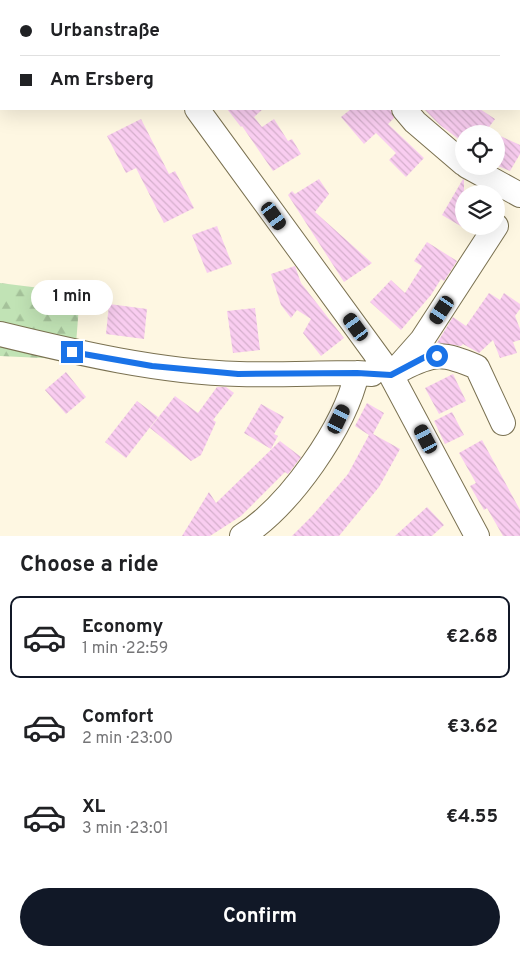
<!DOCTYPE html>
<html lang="en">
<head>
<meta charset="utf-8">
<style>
	body { margin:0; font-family:Overpass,sans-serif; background:#f2f2f2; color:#202124; height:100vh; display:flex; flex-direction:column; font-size:19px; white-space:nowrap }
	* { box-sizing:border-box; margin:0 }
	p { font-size:16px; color:#757577 }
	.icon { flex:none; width:28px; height:28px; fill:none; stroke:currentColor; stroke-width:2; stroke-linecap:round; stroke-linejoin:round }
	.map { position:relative; height:536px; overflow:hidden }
	.sheet { display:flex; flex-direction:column; background:#fff; flex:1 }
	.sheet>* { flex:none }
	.banner { position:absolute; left:0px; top:0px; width:520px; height:110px; box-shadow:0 5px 20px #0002; display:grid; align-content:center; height:110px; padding:0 20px; background:#fff }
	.buttons { position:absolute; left:455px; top:125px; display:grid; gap:10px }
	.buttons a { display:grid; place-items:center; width:50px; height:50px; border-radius:50%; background:#fff; box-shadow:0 5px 20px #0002; font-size:25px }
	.end { position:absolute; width:22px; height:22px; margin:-11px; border:6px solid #1a73e8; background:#fff; box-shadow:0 0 0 2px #fff }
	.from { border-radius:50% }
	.bubble { position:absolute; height:35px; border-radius:18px; background:#fff; box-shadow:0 5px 20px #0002; font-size:16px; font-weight:700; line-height:35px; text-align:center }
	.car { position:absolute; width:15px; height:30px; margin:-15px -8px; border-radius:6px; box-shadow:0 0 4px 1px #0007; background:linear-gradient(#222 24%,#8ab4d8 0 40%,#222 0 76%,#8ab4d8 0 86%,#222 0) }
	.banner b { display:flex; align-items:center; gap:18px; height:48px; font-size:19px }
	.banner b+b { border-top:1px solid #e0e0e0 }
	.banner i { width:12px; height:12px; background:#202124 }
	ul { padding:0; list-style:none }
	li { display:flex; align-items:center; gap:15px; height:82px; margin:0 10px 8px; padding:0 10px; border:2px solid transparent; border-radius:10px }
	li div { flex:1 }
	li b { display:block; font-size:19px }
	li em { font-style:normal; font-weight:700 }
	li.selected { border-color:#111827 }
	li>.icon { width:45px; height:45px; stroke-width:1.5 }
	h2 { padding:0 20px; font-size:22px; line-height:60px }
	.primary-button { display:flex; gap:10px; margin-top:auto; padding:10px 20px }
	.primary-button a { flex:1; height:58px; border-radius:30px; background:#111827; color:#fff; font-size:20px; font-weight:700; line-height:58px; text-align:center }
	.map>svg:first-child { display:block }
	.forest { fill:url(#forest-firs) }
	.building { fill:url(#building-back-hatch) }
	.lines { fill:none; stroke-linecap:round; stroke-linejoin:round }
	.minor-casing { stroke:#7a7151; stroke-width:26 }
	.minor { stroke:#fff; stroke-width:24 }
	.route { stroke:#1a73e8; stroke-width:6 }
</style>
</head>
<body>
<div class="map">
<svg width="520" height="536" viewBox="0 0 520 536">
	<defs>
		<pattern id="forest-firs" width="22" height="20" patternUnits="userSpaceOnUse" patternTransform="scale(1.25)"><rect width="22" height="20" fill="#c1e3b5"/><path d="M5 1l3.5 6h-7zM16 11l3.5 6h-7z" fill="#a5c29a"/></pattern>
		<pattern id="building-back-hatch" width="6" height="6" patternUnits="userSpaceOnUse" patternTransform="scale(1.25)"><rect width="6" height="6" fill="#f9cdf0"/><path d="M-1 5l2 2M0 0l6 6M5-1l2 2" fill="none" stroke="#d5afcc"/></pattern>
	</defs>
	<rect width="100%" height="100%" fill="#fef7e2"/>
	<!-- forest -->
	<path class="forest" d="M0,283L80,293L76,344L63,359L0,356Z"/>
	<!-- building -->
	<path class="building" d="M227,109H263L254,117L262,127L274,119L288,141L292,139L301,154L273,171L242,126L241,127Z
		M351,109H391L394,118L388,124L424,158L406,177L389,160L396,153L376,133L364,144L341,117Z
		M424,109H480L495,119L484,134H464V143L440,125Z
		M141,119L169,174L175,171L194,208L164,223L136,168L126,173L107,136Z
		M496,134L520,145V154L510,171L496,165Z
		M319,179L329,194L315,212L372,263L344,282L288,195L292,191L295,194Z
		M463,179L464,180V228L442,215Z
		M217,226L232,264L207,273L192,235Z
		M427,242L457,261L444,281L441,279L431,295L401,330L370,302L391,280L405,293L422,266L414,261Z
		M295,266L301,283L344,338L321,356L303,333L311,319L297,310L291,318L281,305L271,274Z
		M489,293L500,300L504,293L520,304V309L515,316L520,329V340L513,342L517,353L500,358L493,340L479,353L463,344L461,346L437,343L453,317L466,326Z
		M109,304L147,309L144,339L106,334Z
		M255,308L260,350L233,353L227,311Z
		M66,372L86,397L66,414L45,390Z
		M453,374L466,401L439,414L425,388Z
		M217,387H226L234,393L213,420L216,422L201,455L191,461L150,428L175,396L198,413Z
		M137,401L158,417L126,458L105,442Z
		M367,403L384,413L373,434L400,449L379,487L339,536H292L313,515L348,474L369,435L355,426Z
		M261,404L284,417L274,434L278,436L271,449L244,433Z
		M452,412L464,435L445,444L434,421Z
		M482,440L520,510V536H503L487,508L484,510L470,486L476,483L459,453Z
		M280,441L301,457L288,474L285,472L241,516L210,536H182L209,492L216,503Z
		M427,507L444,525L432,536H395Z"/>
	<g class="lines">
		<defs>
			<path id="minor" d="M123,0L124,1
				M317,0L318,1
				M434,1L436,0
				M197,109L391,375L477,536
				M404,109L415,122L464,164
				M467,166L520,195
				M0,334C78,353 159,372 239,374C278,375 318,373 357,373
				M402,369C435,352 443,353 477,367L503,423
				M391,375L422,340L496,226
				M242,536C290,506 345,427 357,373L372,374"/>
		</defs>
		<!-- minor casing -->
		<use href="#minor" class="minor-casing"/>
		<!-- minor -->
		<use href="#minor" class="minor"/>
	</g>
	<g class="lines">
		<!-- route -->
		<path class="route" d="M72,352L152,366L238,374L357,373L391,375L425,357L437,356"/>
	</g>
</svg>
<div class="buttons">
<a><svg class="icon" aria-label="locate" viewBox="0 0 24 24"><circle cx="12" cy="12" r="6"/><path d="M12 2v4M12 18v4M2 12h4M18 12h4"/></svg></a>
<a><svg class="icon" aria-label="layers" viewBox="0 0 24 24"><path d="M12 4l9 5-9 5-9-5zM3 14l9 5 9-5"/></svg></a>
</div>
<i class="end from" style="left:437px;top:356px"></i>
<i class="end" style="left:72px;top:352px"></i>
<div class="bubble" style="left:31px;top:280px;width:82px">1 min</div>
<i class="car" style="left:274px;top:216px;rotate:144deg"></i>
<i class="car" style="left:442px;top:310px;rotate:214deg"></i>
<i class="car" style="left:356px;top:327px;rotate:324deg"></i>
<i class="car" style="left:339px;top:419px;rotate:26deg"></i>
<i class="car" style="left:426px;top:439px;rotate:332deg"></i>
<div class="banner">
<b><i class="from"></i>Urbanstraße</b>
<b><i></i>Am Ersberg</b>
</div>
</div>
<section class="sheet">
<h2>Choose a ride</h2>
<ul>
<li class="selected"><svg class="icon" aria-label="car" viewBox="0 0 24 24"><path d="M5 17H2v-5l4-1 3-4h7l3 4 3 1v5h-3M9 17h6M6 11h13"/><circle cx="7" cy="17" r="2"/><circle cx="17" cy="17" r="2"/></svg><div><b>Economy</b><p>1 min · 22:59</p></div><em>€2.68</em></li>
<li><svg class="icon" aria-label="car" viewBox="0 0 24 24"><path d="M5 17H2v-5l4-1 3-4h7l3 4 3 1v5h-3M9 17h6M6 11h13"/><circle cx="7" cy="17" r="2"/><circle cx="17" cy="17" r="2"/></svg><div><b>Comfort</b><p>2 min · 23:00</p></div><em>€3.62</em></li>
<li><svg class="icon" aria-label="car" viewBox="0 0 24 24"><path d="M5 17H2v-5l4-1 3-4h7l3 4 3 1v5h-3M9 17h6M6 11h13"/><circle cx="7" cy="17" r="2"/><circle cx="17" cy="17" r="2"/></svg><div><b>XL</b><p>3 min · 23:01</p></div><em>€4.55</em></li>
</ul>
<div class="primary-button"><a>Confirm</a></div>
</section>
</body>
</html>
